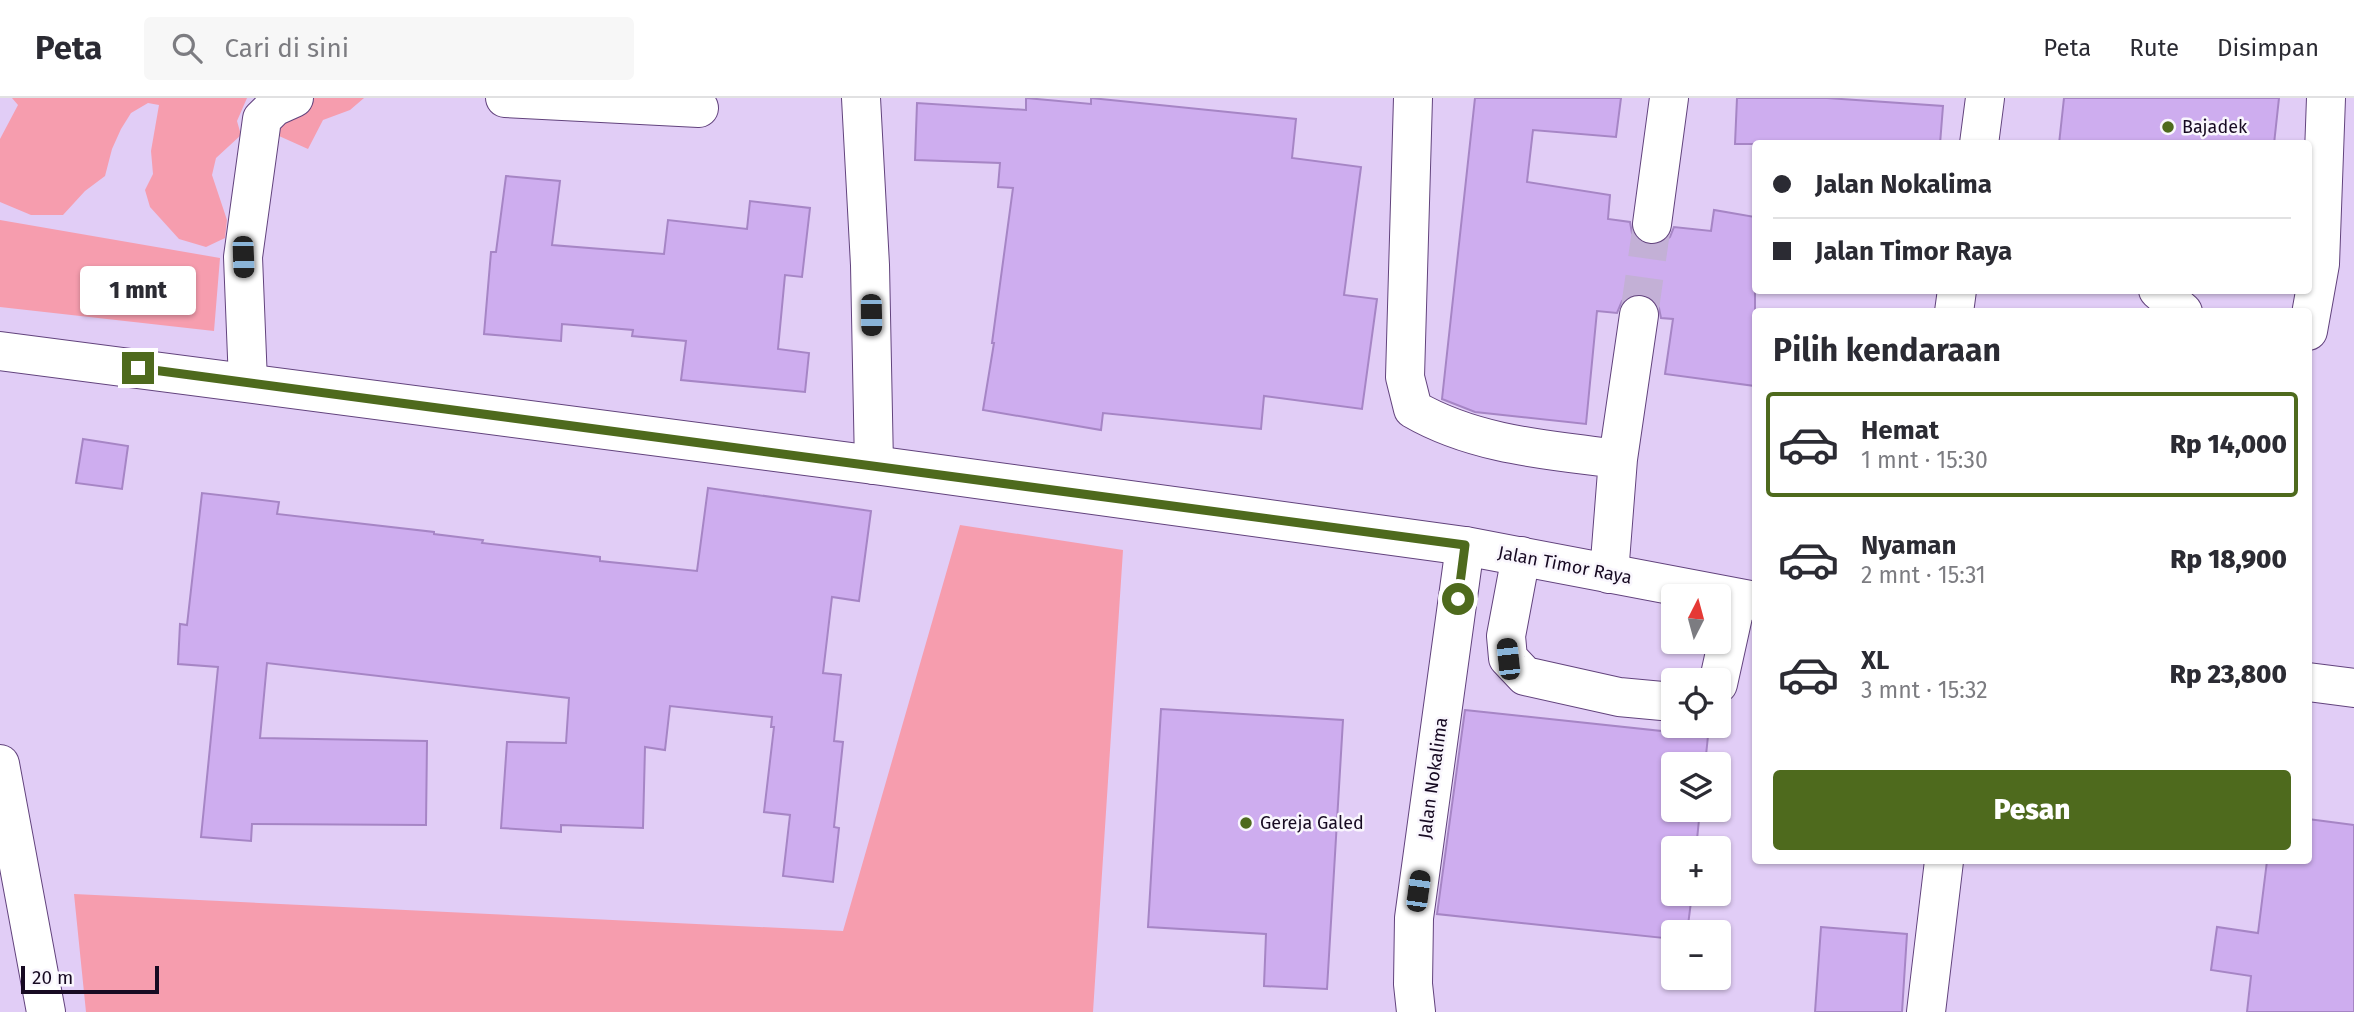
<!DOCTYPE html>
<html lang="id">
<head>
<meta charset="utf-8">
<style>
	body { margin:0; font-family:"Fira Sans",sans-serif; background:#f7f7f7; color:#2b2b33; height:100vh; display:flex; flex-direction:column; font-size:26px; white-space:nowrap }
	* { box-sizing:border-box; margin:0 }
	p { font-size:23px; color:#7c7c81 }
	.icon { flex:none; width:38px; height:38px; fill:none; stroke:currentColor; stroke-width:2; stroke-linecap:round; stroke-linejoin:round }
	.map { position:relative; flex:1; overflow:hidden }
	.panel { position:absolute; left:1752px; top:210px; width:560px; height:556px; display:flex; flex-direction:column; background:#fff; border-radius:7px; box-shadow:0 2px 5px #0004 }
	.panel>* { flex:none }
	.top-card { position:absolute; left:1752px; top:42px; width:560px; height:154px; border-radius:7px; box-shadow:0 2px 5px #0004; display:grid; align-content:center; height:154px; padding:0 21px; background:#fff }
	.needle { width:46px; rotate:6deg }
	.buttons { position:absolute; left:1661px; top:486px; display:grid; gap:14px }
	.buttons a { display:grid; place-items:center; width:70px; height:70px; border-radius:7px; background:#fff; box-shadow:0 2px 5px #0004; font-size:35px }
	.scale { position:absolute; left:21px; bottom:18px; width:138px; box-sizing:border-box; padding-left:7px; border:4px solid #170a22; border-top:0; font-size:19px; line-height:24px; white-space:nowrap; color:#170a22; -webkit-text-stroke:5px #f9f6fd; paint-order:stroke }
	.end { position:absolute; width:32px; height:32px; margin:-16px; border:9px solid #4e6a1d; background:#fff; box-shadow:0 0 0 4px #fff }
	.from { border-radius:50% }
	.bubble { position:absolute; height:49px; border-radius:7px; background:#fff; box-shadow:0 2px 5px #0004; font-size:23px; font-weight:800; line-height:49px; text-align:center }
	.car { position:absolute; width:21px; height:42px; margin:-21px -10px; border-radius:9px; box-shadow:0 0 5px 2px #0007; background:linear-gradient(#222 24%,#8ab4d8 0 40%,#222 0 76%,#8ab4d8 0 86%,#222 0) }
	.top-card b { display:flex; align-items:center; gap:24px; height:66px; font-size:26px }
	.top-card b+b { border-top:2px solid #e1e1e2 }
	.top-card i { width:18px; height:18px; background:#2b2b33 }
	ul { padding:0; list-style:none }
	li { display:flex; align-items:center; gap:21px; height:105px; margin:0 14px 10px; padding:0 7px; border:4px solid transparent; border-radius:7px }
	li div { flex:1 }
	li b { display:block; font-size:26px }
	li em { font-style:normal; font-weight:800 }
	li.on { border-color:#4e6a1d }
	li>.icon { width:63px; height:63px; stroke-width:1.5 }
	h2 { padding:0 21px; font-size:32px; line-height:84px }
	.cta { display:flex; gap:14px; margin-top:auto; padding:14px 21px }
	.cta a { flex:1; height:80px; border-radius:7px; background:#4e6a1d; color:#fff; font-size:28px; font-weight:800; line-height:80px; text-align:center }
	header { display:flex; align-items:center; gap:42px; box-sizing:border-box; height:98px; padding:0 35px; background:#fff; border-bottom:2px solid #e1e1e2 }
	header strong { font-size:33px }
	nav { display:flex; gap:38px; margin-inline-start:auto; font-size:24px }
	.search { width:490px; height:63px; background:#f7f7f7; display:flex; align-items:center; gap:18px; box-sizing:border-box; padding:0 24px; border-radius:7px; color:#7c7c81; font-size:26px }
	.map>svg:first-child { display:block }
	.green { fill:#f69dae }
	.building { fill:#ceadef; stroke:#a685c5; stroke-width:2 }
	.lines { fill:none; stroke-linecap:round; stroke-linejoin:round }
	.minor-tunnel { stroke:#c3b0d6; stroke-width:38; stroke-dasharray:38 19; stroke-linecap:butt }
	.minor-casing { stroke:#62437d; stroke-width:40 }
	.major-casing { stroke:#62437d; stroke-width:40 }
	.highway-casing { stroke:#62437d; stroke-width:40 }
	.minor { stroke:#fff; stroke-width:38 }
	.major { stroke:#fff; stroke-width:38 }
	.highway { stroke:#fff; stroke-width:38 }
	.route { stroke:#4e6a1d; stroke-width:9 }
	.poi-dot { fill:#4e6a1d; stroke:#f9f6fd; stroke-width:2.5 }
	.labels { text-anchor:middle; stroke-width:5; stroke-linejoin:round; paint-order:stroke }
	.poi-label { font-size:18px; fill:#170a22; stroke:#f9f6fd; text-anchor:start }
	.street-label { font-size:18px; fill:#170a22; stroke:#f9f6fd }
</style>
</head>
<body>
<header>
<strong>Peta</strong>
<div class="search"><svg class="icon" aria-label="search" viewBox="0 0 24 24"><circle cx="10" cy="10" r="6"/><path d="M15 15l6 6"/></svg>Cari di sini</div>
<nav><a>Peta</a><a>Rute</a><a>Disimpan</a></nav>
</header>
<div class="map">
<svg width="2354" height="914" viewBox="0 0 2354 914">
	<rect width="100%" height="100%" fill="#e1cdf6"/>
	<!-- green -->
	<path class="green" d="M12,0H247L237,23L241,37L216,60L212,77L227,122L225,140L206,149L179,141L150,109L145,92L153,76L151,53L159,7L148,5L131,15L121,31L112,51L105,78L85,93L63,117H31L0,104V41L18,7Z
		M287,0H364L350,12L323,22L308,51L279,38L284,3Z
		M0,122L220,160L214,233L0,209Z
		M960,427L1123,452L1093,914H86L74,796L843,833Z"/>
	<!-- building -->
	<path class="building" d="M1026,0L1091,6V0L1296,21L1292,60L1361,69L1344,197L1377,201L1362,311L1264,298L1261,331L1103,315L1101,332L983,312L994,245H992L1013,90L998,89L1000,65L915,62L917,5L1026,12Z
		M1475,0H1621L1616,39L1533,32L1527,84L1610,97L1608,121L1630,124L1632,135L1639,144L1650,148L1661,146L1670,139L1674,129L1711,133L1714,112L1755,119V288L1665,276L1673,221L1661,220L1659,210L1653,200L1641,195L1632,197L1622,203L1617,215L1597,213L1586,326L1475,314L1442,301Z
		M1737,0H1827L1943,8L1940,46H1735Z
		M2064,0H2279L2274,46H2059Z
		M506,78L560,83L552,147L664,156L668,122L747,131L750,103L810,110L802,179L785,177L778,251L809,255L805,294L681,282L686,243L632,238L633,232L562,226L561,243L484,236L491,154H496Z
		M83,341L128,348L122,391L76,385Z
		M708,390L871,413L859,503L832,499L823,575L841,577L834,643L843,644L834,729L839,730L833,784L783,778L790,717L764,714L774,629H771L772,619L670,608L665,652L645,649L643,730L561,727V734L501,730L507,644L566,645L569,600L267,565L260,640L427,643L426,727L252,726L251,743L201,739L218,569L178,566L180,526L187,527L202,395L279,404L277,416L434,434V436L483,442L482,445L600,459V463L697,473Z
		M1161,611L1343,622L1327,891L1264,888L1266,836L1148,829Z
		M1465,612L1708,638L1705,667H1673V712H1700L1696,751H1673V796H1692L1687,835H1673V841L1437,816Z
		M2308,721L2354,727V914H2247L2251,878L2211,872L2217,829L2258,835L2267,763H2308Z
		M1821,829L1907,836L1902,914H1815Z"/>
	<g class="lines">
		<!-- minor-tunnel -->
		<path class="minor-tunnel" d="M1639,217L1652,126"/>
		<defs>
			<path id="minor" d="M505,0L699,10
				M861,0L870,167L874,367
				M1413,0L1405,279L1413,311C1475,347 1548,352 1618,361L1609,476
				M1979,46L1985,0
				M1652,126L1669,0
				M2158,192L2183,214
				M1954,214L1957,192
				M2308,233L2320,166L2326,0
				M248,284L243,159L262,21L274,9L294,0
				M1618,361L1639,217
				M1521,458L1506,538L1508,560L1525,578L1619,599L1673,604
				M1718,586L1737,500
				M1416,914L1413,886L1414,820L1465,448
				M1926,914L1944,763"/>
			<path id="major" d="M0,666L46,914"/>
			<path id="highway" d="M0,253L874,367L1465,448L1755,503
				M2308,584L2354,590"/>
		</defs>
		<!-- minor casing -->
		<use href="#minor" class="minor-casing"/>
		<!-- major casing -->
		<use href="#major" class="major-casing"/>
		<!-- highway casing -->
		<use href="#highway" class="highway-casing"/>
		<!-- minor -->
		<use href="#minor" class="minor"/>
		<!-- major -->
		<use href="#major" class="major"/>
		<!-- highway -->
		<use href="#highway" class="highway"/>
	</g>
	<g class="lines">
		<!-- route -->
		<path class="route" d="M138,270L1465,447L1458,501"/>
	</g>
	<!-- markers -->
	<g class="poi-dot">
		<circle cx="2168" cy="29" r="7"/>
		<circle cx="1246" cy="725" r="7"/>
	</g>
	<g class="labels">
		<!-- poi labels -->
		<g class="poi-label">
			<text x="2182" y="35">Bajadek</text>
			<text x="1260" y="731">Gereja Galed</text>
		</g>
		<!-- street labels -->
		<g class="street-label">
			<text transform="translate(1565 467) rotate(11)" y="6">Jalan Timor Raya</text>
			<text transform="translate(1433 680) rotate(-82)" y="6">Jalan Nokalima</text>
		</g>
	</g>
</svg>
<div class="buttons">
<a><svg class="needle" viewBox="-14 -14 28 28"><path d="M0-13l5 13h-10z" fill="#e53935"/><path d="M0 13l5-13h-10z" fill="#7c7c81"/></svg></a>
<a><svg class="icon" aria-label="locate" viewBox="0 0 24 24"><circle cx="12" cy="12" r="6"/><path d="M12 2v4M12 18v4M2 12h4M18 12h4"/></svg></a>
<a><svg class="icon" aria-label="layers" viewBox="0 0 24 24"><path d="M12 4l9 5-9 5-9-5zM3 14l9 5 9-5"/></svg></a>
<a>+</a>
<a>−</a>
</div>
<div class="scale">20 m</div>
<i class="end from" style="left:1458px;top:501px"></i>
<i class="end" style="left:138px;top:270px"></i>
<div class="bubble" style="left:80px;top:168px;width:116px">1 mnt</div>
<i class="car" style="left:243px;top:159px;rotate:178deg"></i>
<i class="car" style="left:871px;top:217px;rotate:179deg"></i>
<i class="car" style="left:1508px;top:561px;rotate:354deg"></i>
<i class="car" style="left:1418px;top:793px;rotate:8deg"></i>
<div class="top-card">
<b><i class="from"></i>Jalan Nokalima</b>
<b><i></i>Jalan Timor Raya</b>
</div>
<section class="panel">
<h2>Pilih kendaraan</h2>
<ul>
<li class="on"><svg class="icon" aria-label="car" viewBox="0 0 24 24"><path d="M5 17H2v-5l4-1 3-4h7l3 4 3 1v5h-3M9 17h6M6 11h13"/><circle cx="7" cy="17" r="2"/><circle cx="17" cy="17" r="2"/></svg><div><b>Hemat</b><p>1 mnt · 15:30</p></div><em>Rp 14,000</em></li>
<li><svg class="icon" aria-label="car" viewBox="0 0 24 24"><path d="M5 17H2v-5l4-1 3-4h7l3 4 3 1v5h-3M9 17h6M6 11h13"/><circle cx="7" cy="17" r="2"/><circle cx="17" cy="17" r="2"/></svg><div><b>Nyaman</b><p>2 mnt · 15:31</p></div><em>Rp 18,900</em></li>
<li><svg class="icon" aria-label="car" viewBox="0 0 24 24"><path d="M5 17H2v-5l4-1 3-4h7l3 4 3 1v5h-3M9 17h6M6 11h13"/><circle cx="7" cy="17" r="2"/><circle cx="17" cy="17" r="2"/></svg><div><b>XL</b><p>3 mnt · 15:32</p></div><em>Rp 23,800</em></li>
</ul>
<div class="cta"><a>Pesan</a></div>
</section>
</div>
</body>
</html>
